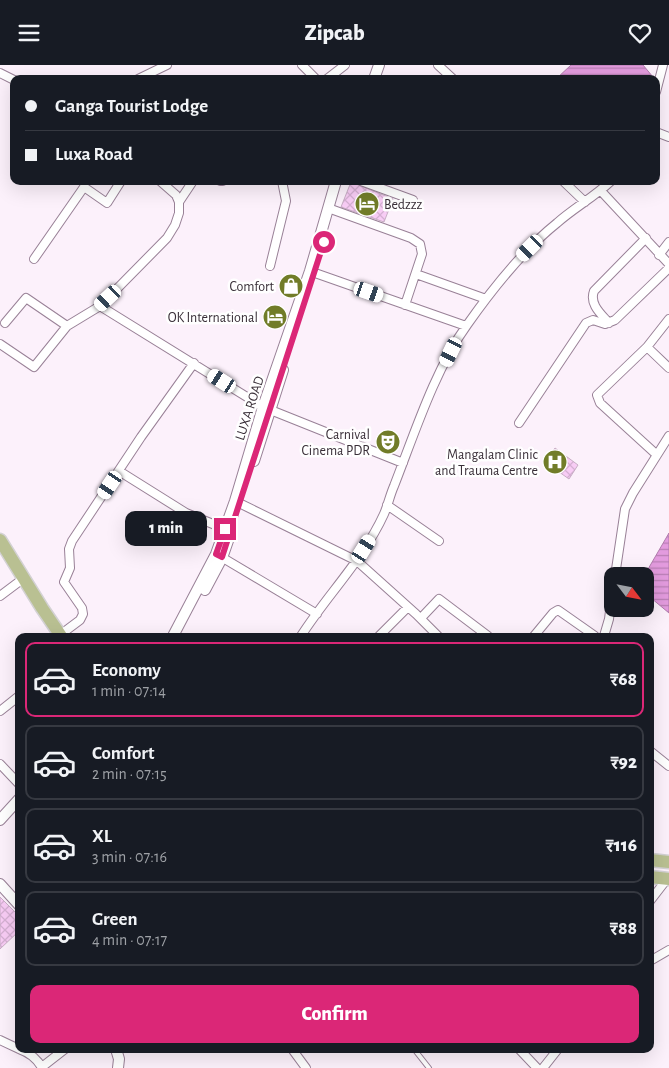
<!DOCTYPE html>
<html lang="en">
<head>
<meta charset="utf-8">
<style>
	body { margin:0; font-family:"Alegreya Sans",sans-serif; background:#20242c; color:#f1f3f6; height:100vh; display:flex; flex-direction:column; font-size:19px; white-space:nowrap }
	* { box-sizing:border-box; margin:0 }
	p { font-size:16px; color:#9ea1a6 }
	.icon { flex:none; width:28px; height:28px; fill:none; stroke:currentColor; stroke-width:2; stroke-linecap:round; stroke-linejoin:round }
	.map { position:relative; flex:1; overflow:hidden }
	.drawer { position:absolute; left:15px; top:568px; width:639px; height:420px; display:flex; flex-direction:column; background:#171b24; border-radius:10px; box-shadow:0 5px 20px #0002 }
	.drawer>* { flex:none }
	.hud { position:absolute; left:10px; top:10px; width:650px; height:110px; border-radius:10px; box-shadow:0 5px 20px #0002; display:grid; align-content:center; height:110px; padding:0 15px; background:#171b24 }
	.needle { width:32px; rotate:122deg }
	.controls { position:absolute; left:604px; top:502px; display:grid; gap:10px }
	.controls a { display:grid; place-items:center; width:50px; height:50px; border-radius:10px; background:#171b24; box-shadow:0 5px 20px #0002; font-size:25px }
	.end { position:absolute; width:22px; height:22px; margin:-11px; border:6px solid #db2777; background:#fff; box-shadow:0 0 0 2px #fff }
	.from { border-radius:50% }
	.bubble { position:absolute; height:35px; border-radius:10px; background:#171b24; box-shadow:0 5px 20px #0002; font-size:16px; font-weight:800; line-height:35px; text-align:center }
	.car { position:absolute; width:15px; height:30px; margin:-15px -8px; border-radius:6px; box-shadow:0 0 4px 1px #0007; background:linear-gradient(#fff 24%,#345 0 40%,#fff 0 76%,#345 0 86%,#fff 0) }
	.hud b { display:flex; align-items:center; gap:18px; height:48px; font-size:19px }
	.hud b+b { border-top:1px solid #363941 }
	.hud i { width:12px; height:12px; background:#f1f3f6 }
	ul { padding:9px 0 0; list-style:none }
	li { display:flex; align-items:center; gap:15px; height:75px; margin:0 10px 8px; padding:0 5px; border:2px solid #363941; border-radius:10px }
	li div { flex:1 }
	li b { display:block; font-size:19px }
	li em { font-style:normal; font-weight:800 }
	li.on { border-color:#db2777 }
	li>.icon { width:45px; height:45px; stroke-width:1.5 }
	.cta { display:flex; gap:10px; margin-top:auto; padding:10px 15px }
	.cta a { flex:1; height:58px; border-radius:10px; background:#db2777; color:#fff; font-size:20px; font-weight:800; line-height:58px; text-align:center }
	header { display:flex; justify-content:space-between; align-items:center; height:65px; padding:0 15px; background:#171b24; font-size:22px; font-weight:800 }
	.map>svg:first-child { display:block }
	.water { fill:url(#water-rules); stroke:#b07bac }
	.building { fill:url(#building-cross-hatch); stroke:#c8aec5 }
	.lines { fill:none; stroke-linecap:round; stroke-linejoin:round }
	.service-casing { stroke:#998197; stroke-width:6 }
	.minor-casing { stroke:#998197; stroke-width:10 }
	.tertiary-casing { stroke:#998197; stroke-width:12 }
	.primary-casing { stroke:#d3d1d3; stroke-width:15 }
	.service { stroke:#fff; stroke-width:4 }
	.minor { stroke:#fff; stroke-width:8 }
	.tertiary { stroke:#fff; stroke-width:10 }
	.primary { stroke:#b9c092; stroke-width:12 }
	.route { stroke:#db2777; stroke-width:6 }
	.labels { text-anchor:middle; stroke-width:5; stroke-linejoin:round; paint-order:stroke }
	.poi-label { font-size:14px; fill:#392f38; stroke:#fff; text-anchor:end }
	.street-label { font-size:14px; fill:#392f38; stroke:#fff }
</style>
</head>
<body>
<header><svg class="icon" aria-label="menu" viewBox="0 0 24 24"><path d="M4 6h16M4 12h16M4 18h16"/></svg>Zipcab<svg class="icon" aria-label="heart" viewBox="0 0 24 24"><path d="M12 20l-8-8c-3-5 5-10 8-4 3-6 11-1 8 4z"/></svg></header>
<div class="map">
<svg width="669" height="1003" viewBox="0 0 669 1003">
	<defs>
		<pattern id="water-rules" width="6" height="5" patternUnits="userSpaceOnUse" patternTransform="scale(1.25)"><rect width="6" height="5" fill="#e39bde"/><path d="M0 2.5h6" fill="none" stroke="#b97fb5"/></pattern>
		<pattern id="building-cross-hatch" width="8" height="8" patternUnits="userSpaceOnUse" patternTransform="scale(1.25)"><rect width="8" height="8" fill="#f8ccf5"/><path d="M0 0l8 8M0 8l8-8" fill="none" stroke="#d5b0d3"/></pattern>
	</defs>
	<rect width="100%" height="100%" fill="#fcf1fb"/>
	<!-- water -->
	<path class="water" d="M571,0H643L653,12L651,14H556Z
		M669,468V548L645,528L644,511Z"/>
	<!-- building -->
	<path class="building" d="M351,117L393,134L384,157L341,142Z
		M555,383L578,400L569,414L545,397Z
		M0,832L19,851V866L0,884Z"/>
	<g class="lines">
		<defs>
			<path id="service" d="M414,984L429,1003"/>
			<path id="minor" d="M302,0L316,14
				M438,0L453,14
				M0,8L14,15
				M138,14L167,0
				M327,14L345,0
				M656,27L663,0
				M656,67L669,72
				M220,116H223
				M361,116L413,135
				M563,116L585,137
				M601,126L669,199
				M179,137L193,116
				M328,143L411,173L420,179L422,189L405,240
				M659,190L669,177
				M34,194L84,122L107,138L121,116
				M270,201L286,136L282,116
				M315,208L466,261
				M416,209L486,234
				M100,241L263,342L403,398
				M5,258L26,233L67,261
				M609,258C601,249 589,239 594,226L646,173
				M0,279L34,302L67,261L100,241L167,173L175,160L179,148V137L176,130L160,116
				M647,282L669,254
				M519,358L586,258L593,255L605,259L615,255L669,203
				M657,390L600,338L597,330L647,282L669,303
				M119,406L186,448L225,464
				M235,436L357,496L416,549L438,571
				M387,440L439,476
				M218,490L317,549
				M615,511L625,444L633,428L669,371
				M0,531L24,513
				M421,553L439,534L488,571
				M60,570L80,555L83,549L82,543L64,517L70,503L69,484L72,476L141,372L194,298
				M301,571C327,530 363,495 384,449C388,440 390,430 394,421C414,370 435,304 467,260C493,223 522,186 557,158C574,143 594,132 611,116
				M379,571L408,542
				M534,571L553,548L558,545L595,571
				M604,571L609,554L612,530
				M0,646L19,631
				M650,686L669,701
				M0,699L19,719
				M650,836L667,814
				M650,896L669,885
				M0,975L19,984
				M19,984C30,988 37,993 42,1003
				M292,984L306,1003
				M519,984L537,1003
				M42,1002L65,984
				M543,1003L558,984"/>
			<path id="tertiary" d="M374,14L379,0
				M254,396L283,305
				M205,525L222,493L231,467
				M173,571L216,489L235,436L263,342L310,206L336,116
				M0,755L19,734
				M0,819L19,840
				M116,984L119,994L118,1003"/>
			<path id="primary" d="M0,475L42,543L61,571
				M650,795L669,797
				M650,812L669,814"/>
		</defs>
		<!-- service casing -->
		<use href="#service" class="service-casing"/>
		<!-- minor casing -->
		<use href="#minor" class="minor-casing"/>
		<!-- tertiary casing -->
		<use href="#tertiary" class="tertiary-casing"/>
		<!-- primary casing -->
		<use href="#primary" class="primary-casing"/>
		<!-- service -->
		<use href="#service" class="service"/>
		<!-- minor -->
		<use href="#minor" class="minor"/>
		<!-- tertiary -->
		<use href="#tertiary" class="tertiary"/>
		<!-- primary -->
		<use href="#primary" class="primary"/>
	</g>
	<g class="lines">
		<!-- route -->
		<path class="route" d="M225,464L216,489L222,492L324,177"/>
	</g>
	<!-- icons -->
	<defs>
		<symbol id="hotel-disc" viewBox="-11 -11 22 22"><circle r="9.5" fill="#717c28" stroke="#fff"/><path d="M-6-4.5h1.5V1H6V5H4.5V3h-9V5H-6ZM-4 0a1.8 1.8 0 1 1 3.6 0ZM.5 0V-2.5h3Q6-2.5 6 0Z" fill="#fff"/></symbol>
		<symbol id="shop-disc" viewBox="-11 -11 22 22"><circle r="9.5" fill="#717c28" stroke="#fff"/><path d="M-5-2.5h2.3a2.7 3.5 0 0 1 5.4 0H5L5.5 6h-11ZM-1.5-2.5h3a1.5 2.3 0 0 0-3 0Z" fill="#fff"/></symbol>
		<symbol id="theatre-disc" viewBox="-11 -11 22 22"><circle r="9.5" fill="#717c28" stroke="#fff"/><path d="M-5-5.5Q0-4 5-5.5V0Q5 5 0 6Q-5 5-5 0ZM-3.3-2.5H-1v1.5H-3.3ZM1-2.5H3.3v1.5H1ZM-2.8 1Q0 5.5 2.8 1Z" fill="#fff"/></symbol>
		<symbol id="hospital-disc" viewBox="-11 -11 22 22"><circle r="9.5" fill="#717c28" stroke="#fff"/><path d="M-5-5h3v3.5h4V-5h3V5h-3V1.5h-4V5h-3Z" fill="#fff"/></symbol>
	</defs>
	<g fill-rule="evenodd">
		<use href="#hotel-disc" x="353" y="125" width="28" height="28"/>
		<use href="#shop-disc" x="277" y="207" width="28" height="28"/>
		<use href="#hotel-disc" x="261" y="238" width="28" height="28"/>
		<use href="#theatre-disc" x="374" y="363" width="28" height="28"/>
		<use href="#hospital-disc" x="541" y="383" width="28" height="28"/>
	</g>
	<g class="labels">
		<!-- poi labels -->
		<g class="poi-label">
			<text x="384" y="144" text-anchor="start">Bedzzz</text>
			<text x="274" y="226">Comfort</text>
			<text x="258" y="257">OK International</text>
			<text x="370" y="374">Carnival<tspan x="370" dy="16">Cinema PDR</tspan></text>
			<text x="538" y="394">Mangalam Clinic<tspan x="538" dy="16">and Trauma Centre</tspan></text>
		</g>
		<!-- street labels -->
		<g class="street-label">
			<text transform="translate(249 343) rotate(-72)" y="5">LUXA ROAD</text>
		</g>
	</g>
</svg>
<div class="controls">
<a><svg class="needle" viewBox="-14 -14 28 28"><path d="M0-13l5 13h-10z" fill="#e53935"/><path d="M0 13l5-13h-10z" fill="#9ea1a6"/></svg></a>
</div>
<i class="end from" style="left:324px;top:177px"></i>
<i class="end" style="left:225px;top:464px"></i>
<div class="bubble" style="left:125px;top:446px;width:82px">1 min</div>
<i class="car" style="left:530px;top:183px;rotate:225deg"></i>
<i class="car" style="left:369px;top:227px;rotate:109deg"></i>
<i class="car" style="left:108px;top:233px;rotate:227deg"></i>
<i class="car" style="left:451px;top:287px;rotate:206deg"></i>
<i class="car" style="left:222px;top:316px;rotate:302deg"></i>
<i class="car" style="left:110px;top:420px;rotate:214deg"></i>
<i class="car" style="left:364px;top:484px;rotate:32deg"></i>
<div class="hud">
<b><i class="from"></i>Ganga Tourist Lodge</b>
<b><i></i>Luxa Road</b>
</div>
<section class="drawer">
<ul>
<li class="on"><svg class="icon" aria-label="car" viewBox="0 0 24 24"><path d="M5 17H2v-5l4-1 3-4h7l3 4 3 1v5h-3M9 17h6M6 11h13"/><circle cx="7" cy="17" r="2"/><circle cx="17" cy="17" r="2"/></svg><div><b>Economy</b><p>1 min · 07:14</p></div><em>₹68</em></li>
<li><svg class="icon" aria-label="car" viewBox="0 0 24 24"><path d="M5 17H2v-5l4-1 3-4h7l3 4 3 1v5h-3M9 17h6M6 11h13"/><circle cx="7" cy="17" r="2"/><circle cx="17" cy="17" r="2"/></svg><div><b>Comfort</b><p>2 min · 07:15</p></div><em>₹92</em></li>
<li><svg class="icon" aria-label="car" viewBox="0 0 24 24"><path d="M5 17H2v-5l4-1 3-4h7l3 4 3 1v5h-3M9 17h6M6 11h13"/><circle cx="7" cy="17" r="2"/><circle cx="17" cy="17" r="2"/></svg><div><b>XL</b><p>3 min · 07:16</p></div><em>₹116</em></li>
<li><svg class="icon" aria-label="car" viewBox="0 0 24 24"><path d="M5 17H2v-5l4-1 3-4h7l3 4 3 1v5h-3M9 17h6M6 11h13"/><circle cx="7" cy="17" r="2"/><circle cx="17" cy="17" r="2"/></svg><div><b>Green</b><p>4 min · 07:17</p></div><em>₹88</em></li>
</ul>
<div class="cta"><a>Confirm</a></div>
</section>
</div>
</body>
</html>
